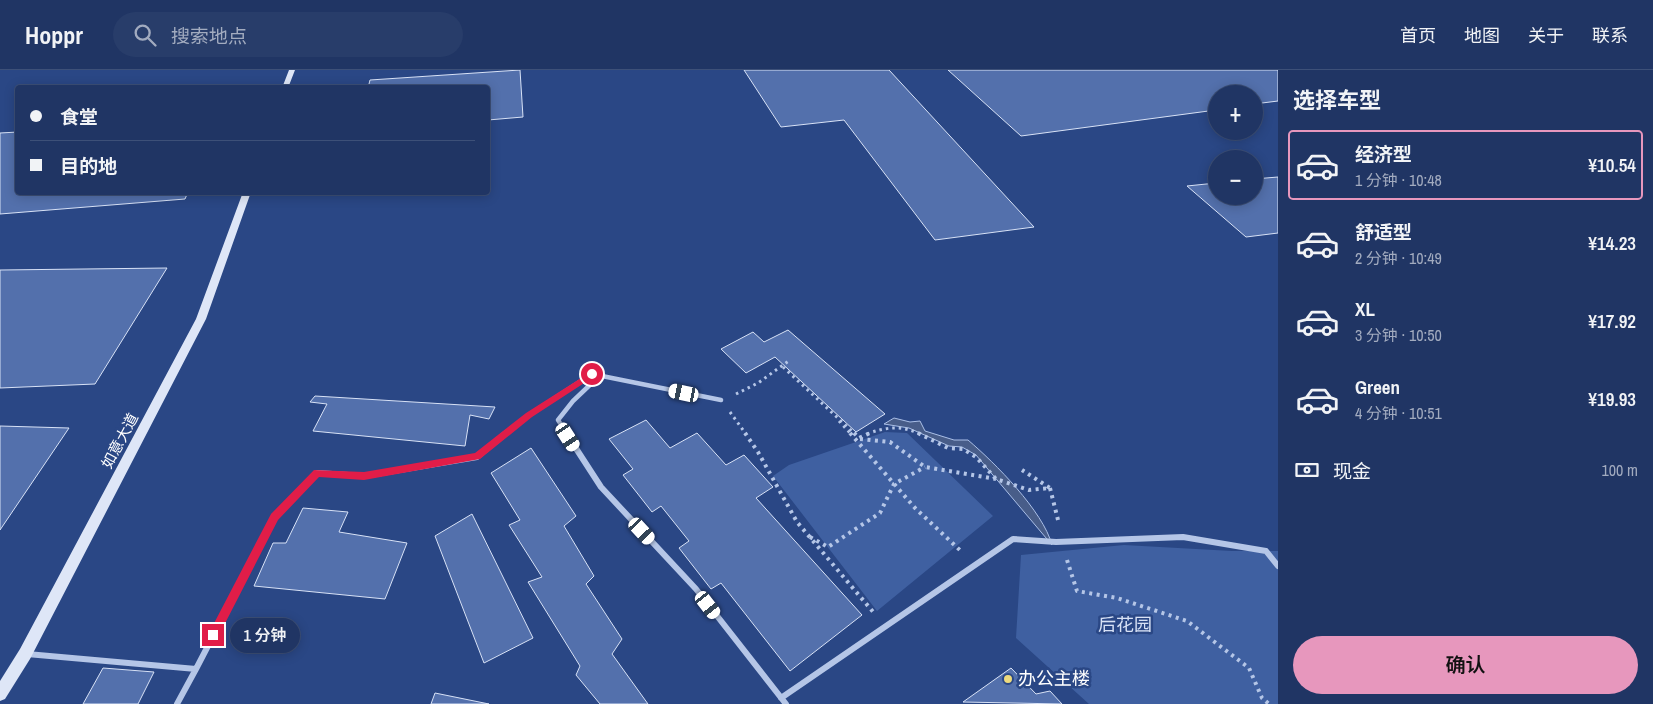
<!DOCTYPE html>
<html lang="zh">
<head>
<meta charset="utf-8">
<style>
	body { margin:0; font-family:"Archivo Narrow","Noto Sans SC",sans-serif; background:#283d6a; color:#f1f3f6; height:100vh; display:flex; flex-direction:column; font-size:19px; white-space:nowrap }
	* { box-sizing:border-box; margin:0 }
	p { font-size:16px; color:#a2abbf }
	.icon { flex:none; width:28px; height:28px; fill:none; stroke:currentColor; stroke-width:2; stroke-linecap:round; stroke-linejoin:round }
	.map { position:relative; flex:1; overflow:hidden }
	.panel { display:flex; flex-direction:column; background:#203564; width:375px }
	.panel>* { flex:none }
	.banner { position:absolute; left:15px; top:15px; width:475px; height:110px; border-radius:5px; box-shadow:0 2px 12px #0003,0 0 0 1px #3d5078; display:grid; align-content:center; height:110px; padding:0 15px; background:#203564 }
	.controls { position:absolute; left:1208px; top:15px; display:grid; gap:10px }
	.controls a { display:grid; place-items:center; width:55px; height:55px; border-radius:50%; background:#203564; box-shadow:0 2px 12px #0003,0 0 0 1px #3d5078; font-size:25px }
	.end { position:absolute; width:22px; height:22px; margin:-11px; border:6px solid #e11d48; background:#fff; box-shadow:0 0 0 2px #fff }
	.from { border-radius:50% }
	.bubble { position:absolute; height:35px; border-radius:18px; background:#203564; box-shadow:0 2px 12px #0003,0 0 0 1px #3d5078; font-size:16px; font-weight:600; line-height:35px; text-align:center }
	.car { position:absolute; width:15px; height:30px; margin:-15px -8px; border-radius:6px; box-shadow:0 0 4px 1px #0007; background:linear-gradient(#fff 24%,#345 0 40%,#fff 0 76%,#345 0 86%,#fff 0) }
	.banner b { display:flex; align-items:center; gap:18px; height:48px; font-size:19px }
	.banner b+b { border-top:1px solid #3d5078 }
	.banner i { width:12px; height:12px; background:#f1f3f6 }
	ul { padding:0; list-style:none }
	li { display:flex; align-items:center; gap:15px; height:70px; margin:0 10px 8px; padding:0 5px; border:2px solid transparent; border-radius:5px }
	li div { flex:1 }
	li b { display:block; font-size:19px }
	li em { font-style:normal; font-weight:600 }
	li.on { border-color:#e797bd }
	li>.icon { width:45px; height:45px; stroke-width:1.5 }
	h2 { padding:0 15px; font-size:22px; line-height:60px }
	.pay { display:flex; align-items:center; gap:12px; height:55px; padding:0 15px; font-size:19px }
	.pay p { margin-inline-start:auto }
	.button { display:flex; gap:10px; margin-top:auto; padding:10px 15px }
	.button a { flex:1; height:58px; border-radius:30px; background:#e797bd; color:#111; font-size:20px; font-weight:600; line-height:58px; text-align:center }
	header { display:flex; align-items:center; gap:30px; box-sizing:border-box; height:70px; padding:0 25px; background:#203564; border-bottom:1px solid #3d5078 }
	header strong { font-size:24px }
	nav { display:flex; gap:28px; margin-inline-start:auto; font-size:18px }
	.search { width:350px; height:45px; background:#283d6a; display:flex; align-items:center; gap:12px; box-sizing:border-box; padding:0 18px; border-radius:28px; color:#a2abbf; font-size:19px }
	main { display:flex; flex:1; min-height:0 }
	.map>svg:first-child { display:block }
	.green { fill:#3f60a1 }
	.water { fill:#485d89; stroke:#aabfe7 }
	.building { fill:#5370ac; stroke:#d8e2f6 }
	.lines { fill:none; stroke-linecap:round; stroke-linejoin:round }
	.path-far1 { stroke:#b5c6e7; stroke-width:3; stroke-dasharray:2.5 4; stroke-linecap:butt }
	.path { stroke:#b5c6e7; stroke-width:4; stroke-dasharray:3 4.5; stroke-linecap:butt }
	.street-far1 { stroke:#b5c6e7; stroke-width:4.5 }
	.street { stroke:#b5c6e7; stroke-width:6 }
	.secondary { fill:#dee6f7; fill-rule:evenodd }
	.route { fill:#e11d48 }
	.poi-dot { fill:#edda7d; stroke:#2a4785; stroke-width:2 }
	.labels { text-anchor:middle; stroke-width:5; stroke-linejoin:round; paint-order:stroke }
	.street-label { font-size:15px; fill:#fff; stroke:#2a4785 }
	.near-park-label { font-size:18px; fill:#d8e2f6; stroke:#2a4785 }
	.near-poi-label { font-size:18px; fill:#fff; stroke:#2a4785; text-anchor:start }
</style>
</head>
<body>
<header>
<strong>Hoppr</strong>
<div class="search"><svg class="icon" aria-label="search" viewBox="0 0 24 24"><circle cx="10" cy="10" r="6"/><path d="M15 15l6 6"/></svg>搜索地点</div>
<nav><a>首页</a><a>地图</a><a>关于</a><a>联系</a></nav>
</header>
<main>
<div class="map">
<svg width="1278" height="634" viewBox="0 0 1278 634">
	<rect width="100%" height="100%" fill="#2a4785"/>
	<!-- green -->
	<path class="green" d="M885,362L907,363L993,446L877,541L773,406L789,395Z
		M1124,475L1232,481H1278V634H1089L1016,568L1021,485Z"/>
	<!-- water -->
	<path class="water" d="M894,348L910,352L920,351L925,361L954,370H968C995,393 1043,441 1052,475L976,385L962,377L949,376L909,358L884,354Z"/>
	<!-- building -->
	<path class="building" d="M520,0L523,47L488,50V18H368L370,10Z
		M744,0H889L1034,157L935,170L844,50L781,57Z
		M948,0H1278V31L1254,34V24H1216V40L1021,66Z
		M18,62V122H188L185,129L0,144V63Z
		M1278,107V163L1246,167L1187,116L1216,113V126H1254V109Z
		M167,198L95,314L0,318V200Z
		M788,260L885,344L856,362L775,287L746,303L721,279L753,262L764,272Z
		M315,326L495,337L489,349L470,345L465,376L313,361L327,334L310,332Z
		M646,350L670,378L697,363L726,395L744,385L773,417L756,428L862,545L790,601L721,513L711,519L679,478L689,471L661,436L652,442L623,405L633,399L609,369Z
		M0,356L69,358L0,460Z
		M531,378L576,446L564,456L594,506L586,514L622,569L612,584L648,634H600L576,605L580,596L528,512L542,507L509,455L520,450L491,403Z
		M303,438L348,442L339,462L407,473L385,529L254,516L273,473H286Z
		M472,444L533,568L484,593L435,466Z
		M103,598L154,602L138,634H83Z
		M1011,598L1036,624L1050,621L1062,634L963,632Z
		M435,623L489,634H431Z"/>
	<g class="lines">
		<!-- path-far1 -->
		<path class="path-far1" d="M783,297L855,364
			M736,324L758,313L790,290
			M730,342L746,364
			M839,351L851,364
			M867,364C885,357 902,355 920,364"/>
		<!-- path -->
		<path class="path" d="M745,363L758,382L797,452L874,543
			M850,363L915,438L963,483
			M854,363L859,368L870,363
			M918,363L948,378L963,379L976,387L996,409L1029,420L1050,418L1022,400
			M860,369L890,372L925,397L996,409
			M1050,418L1059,454
			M810,467L828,477L880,443L894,414L925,397
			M1067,490L1077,521L1117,528L1187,551L1249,598L1262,628L1269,634"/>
		<!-- street-far1 -->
		<path class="street-far1" d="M592,304L721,330
			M505,364L529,345L592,304L593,312L573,331L558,350L567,364"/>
		<!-- street -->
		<path class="street" d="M566,363L601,417L696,519L786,634
			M27,584L196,599L177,634
			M196,599L275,447L317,403L364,406L477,387L506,363
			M781,628L1013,469L1056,472L1183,467L1266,481L1278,496"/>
		<!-- secondary -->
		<path class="secondary" d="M289,0H295L288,18H282Z
			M243,122H251L206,249L30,589L5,629L0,631V611L20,579L196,249Z"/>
	</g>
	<!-- route -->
	<path class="route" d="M592,301L596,304L595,306L532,347L480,389L364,410L319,407L278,450L217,569H210V561L271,444L314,400L364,402L475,383L526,343Z"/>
	<!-- markers -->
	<circle class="poi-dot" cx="1008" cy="609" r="5"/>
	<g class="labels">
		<!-- street labels -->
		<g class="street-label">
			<text transform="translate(120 371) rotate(-62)" y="5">如意大道</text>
		</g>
		<!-- near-park labels -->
		<g class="near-park-label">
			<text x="1125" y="561">后花园</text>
		</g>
		<!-- near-poi labels -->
		<g class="near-poi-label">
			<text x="1018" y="615">办公主楼</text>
		</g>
	</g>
</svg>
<div class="controls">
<a>+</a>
<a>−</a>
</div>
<i class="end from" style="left:592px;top:304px"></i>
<i class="end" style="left:213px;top:565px"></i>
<div class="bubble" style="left:230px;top:548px;width:70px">1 分钟</div>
<i class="car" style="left:684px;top:323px;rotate:282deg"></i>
<i class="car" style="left:568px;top:367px;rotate:147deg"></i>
<i class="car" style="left:642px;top:461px;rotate:137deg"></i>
<i class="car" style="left:708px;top:535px;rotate:142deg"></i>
<div class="banner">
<b><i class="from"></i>食堂</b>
<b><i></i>目的地</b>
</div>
</div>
<section class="panel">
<h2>选择车型</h2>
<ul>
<li class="on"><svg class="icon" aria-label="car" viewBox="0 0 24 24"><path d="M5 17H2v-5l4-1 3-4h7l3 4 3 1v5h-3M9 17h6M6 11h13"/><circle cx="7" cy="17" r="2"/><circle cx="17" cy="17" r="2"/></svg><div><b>经济型</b><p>1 分钟 · 10:48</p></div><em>¥10.54</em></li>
<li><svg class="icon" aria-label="car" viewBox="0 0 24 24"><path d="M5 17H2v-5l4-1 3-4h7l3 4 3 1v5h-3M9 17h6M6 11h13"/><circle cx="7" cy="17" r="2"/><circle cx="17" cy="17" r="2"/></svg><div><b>舒适型</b><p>2 分钟 · 10:49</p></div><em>¥14.23</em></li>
<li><svg class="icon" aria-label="car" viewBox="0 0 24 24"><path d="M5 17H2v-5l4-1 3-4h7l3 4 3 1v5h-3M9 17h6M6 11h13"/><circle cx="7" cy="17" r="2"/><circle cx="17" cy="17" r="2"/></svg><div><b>XL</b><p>3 分钟 · 10:50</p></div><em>¥17.92</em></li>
<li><svg class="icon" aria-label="car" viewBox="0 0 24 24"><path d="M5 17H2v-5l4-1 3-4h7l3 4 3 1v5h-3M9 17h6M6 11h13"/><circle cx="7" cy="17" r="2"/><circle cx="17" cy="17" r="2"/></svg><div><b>Green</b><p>4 分钟 · 10:51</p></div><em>¥19.93</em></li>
</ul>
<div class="pay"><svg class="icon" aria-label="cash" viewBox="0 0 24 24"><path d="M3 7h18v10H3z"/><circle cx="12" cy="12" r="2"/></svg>现金<p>100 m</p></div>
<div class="button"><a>确认</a></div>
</section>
</main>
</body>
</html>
